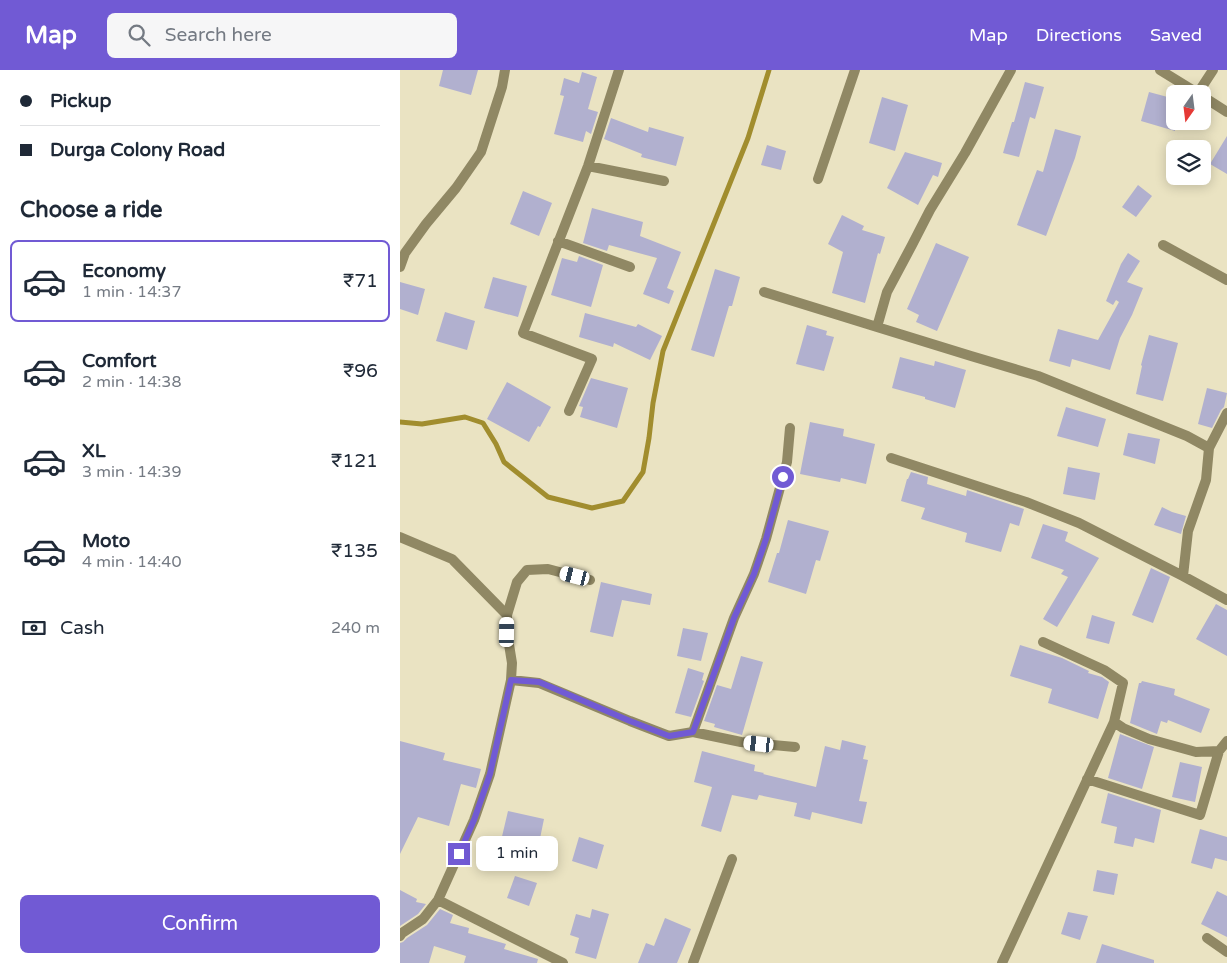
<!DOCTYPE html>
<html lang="en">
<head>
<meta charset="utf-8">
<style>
	body { margin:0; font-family:"Varela Round",sans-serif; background:#f6f6f7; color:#1f2937; height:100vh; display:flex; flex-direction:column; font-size:19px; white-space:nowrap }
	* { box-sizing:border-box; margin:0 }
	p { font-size:16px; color:#747a83 }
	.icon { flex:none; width:28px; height:28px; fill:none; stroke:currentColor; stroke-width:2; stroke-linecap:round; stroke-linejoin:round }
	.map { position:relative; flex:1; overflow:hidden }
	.side { display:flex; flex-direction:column; background:#fff; width:400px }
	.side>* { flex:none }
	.guide { display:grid; align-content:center; height:110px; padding:0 20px; background:#fff }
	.needle { width:32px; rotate:194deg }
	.fabs { position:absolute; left:766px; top:15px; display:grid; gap:10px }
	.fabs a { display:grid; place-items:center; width:45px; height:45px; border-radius:8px; background:#fff; box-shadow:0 2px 12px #0003; font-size:25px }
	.end { position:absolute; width:22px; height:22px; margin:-11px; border:6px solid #715ad4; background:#fff; box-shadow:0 0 0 2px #fff }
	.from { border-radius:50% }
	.bubble { position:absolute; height:35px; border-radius:8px; background:#fff; box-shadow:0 2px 12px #0003; font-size:16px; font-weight:600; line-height:35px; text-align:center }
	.car { position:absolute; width:15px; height:30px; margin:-15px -8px; border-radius:6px; box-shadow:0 0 4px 1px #0007; background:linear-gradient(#fff 24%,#345 0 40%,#fff 0 76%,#345 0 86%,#fff 0) }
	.guide b { display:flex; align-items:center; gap:18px; height:48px; font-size:19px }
	.guide b+b { border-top:1px solid #e0e1e3 }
	.guide i { width:12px; height:12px; background:#1f2937 }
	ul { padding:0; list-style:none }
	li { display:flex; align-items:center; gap:15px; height:82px; margin:0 10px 8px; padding:0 10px; border:2px solid transparent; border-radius:8px }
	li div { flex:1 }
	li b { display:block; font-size:19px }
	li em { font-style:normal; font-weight:600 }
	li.selected { border-color:#715ad4 }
	li>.icon { width:45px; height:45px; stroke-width:1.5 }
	h2 { padding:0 20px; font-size:22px; line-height:60px }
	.pay { display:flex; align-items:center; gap:12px; height:55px; padding:0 20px; font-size:19px }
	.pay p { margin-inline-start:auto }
	.cta { display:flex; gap:10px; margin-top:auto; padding:10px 20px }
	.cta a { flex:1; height:58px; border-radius:8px; background:#715ad4; color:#fff; font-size:20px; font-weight:600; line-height:58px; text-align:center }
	header { display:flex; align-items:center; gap:30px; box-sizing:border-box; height:70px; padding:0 25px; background:#715ad4; color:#fff }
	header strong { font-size:24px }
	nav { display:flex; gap:28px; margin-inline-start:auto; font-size:18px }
	.search { width:350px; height:45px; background:#f6f6f7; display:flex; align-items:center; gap:12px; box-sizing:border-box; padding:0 18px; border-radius:8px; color:#747a83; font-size:19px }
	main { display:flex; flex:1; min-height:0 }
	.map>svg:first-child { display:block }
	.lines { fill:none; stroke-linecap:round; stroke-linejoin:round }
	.stream { stroke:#a18d2e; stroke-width:5 }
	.building { fill:#b1b0cf }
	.minor { stroke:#908864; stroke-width:10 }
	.route { stroke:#715ad4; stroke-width:6 }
</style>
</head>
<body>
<header>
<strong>Map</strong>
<div class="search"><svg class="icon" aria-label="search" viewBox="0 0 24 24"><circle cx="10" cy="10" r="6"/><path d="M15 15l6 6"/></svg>Search here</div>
<nav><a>Map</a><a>Directions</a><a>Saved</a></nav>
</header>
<main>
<section class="side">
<div class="guide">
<b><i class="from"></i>Pickup</b>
<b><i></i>Durga Colony Road</b>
</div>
<h2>Choose a ride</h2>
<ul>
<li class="selected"><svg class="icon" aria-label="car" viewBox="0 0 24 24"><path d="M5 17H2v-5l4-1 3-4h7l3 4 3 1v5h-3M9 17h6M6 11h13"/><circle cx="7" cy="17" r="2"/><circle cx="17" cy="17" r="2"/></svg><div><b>Economy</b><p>1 min · 14:37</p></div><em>₹71</em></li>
<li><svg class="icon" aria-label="car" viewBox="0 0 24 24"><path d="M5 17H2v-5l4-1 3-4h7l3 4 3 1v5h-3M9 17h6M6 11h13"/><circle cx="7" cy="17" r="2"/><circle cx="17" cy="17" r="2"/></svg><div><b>Comfort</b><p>2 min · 14:38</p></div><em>₹96</em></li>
<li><svg class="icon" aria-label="car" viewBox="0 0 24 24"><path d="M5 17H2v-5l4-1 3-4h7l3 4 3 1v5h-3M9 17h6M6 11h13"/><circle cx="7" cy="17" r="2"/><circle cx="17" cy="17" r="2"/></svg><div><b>XL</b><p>3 min · 14:39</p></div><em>₹121</em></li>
<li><svg class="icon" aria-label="car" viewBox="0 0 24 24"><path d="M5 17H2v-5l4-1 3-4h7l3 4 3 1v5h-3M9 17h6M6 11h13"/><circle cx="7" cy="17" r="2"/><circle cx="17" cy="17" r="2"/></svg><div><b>Moto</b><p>4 min · 14:40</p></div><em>₹135</em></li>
</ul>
<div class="pay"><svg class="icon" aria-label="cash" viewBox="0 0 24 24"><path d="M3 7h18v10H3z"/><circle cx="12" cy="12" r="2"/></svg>Cash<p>240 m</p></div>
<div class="cta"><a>Confirm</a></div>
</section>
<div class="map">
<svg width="827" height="893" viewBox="0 0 827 893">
	<rect width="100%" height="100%" fill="#eae3c2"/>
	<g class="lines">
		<!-- stream -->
		<path class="stream" d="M0,352L22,354L65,347L83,353L96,374L104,392L148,427L192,438L223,431L243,402L249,368L253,333L263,281L348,68L369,0"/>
	</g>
	<!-- building -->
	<path class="building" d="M43,0H78L71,25L39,16Z
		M182,2L197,7L188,39L198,42L191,64L186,61L183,72L154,64L164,26L160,25L164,8L179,13Z
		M625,12L644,17L635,49L630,47L619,87L603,83L612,52H614Z
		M749,22L775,29V61L741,51Z
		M482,27L508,35L495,81L469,73Z
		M211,48L248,62L249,57L284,67L276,96L241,87L242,84L204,69Z
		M655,59L681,66L675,88L646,166L617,155L637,100L643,102Z
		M827,66V104L810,94Z
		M367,75L386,81L381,100L361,95Z
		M505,82L542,93L538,107L533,105L518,135L487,118Z
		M738,115L752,126L736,147L722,137Z
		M123,121L152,133L139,166L110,154Z
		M192,138L243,152L240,166L281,182L267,218L274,221L269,234L243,224L257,188L209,175L207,181L183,173Z
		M442,145L464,156L462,160L485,167L480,184L478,183L465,233L432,223L443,182L428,174Z
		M536,173L569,187L537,261L516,252L519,245L507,239Z
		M728,183L740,191L727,212L743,218L732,245L720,268L710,300L672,289L670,297L649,291L658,259L698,270L719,232L716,230L713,235L706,231L721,194Z
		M179,186L203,195L191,237L151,225L162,188L177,192Z
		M315,199L340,207L332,236H329L314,287L291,280Z
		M93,207L127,216L118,247L84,238Z
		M0,212L25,219L18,245L0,239Z
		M45,242L75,251L67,280L36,271Z
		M185,243L236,257L238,254L262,266L250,290L214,273L213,277L179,267Z
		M407,255L427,261L426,265L434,267L424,301L396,294Z
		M749,265L778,273L763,331L736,324L742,296L741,295Z
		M500,287L534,296L535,291L566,300L555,338L525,329V327L492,318Z
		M191,308L228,318L217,358L180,347L183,337L179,336Z
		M107,312L151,337L140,357L138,356L129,372L87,349Z
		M807,318L827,323L824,337L821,340L812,358L798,354Z
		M666,337L706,349L698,377L657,366Z
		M410,352L444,359L443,366L475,374L466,414L441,408L440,412L400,404Z
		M728,363L760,369L755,394L723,385Z
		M668,397L700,403L695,430L663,424Z
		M511,402L528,407L527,414L566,426L567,420L624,439L619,456L610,453L601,482L565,472L567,463L521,449L525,438L501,431L507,409H508Z
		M762,437L772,442L786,446L781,464L754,455Z
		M388,450L429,461L420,491L416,490L406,524L368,512L377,483H379Z
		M643,454L668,462L665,471L699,488L657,557L643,549L668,507L661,504L664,500L631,488Z
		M751,498L770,507L753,553L732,545Z
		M201,512L252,524L250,535L222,530L213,567L190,562Z
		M816,534L827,540V586L796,569Z
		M692,545L715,552L709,574L686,568Z
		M283,558L308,563L301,591L277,586Z
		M620,575L662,588L689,601L688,603L702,607L709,612L698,649L648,633L652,619L610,606Z
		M341,586L363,592L342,665L314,657L315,654L304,651L317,615L331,619Z
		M288,598L304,603L302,610L304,611L291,647L275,643Z
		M742,611L775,619L774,625L810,639L801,663L768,650L767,653L761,651L757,664L730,653L739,613H741Z
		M720,664L754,677L742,719L708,708Z
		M442,670L466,676L463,689L468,690L459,731L467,732L462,754L412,742L410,750L394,746L397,733L359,725L357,730L332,725L321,762L301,756L312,717L294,712L302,681L355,695L354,701L364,703L363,704L416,717L425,676L440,680Z
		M0,671L45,683L43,690L81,699L76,718L61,714L49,756L18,747L0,784Z
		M780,692L802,697L795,732L772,727Z
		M708,723L761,740L754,773L735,768L733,777L714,773L717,757L701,753Z
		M108,741L144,749L137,783L100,775Z
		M800,759L827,767V791L815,788L812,799L791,793Z
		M179,767L204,775L197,799L172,791Z
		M697,800L718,804L714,825L693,821Z
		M115,806L137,813L129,836L107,828Z
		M0,820L17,829L16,832L26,834L18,844L0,856Z
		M817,821L827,826V867L801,854Z
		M40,839L53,845L50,853L69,858L68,863L106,874L104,879L138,889L137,893H64L66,886L34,876L29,893H0V873L3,872L7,868L27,855Z
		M192,839L209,844L196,889L175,883L179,868L170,865L176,844L190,848Z
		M668,842L688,846L680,870L661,864Z
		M265,848L291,859L277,893H238L246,873L254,876Z
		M702,874L754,890V893H696Z"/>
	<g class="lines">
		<!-- minor -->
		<path class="minor" d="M611,0L565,83L530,140L512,175L487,222L477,257L571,286L638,306L787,366L809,378L806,410L788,461L783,506
			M760,0L799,24
			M798,23L813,0
			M802,26L827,42
			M188,96L264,111
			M418,109L455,0
			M158,171L230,197
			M763,175L827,210
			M0,197L5,183L26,154L56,118L81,82L102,17L105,0
			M364,222L477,257
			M169,341L192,289L123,263L188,96L219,0
			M809,378L827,343
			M491,388L626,432L679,453L783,506L827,530
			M0,467L52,489L107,545
			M643,572L704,600L723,613L714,652L723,658L749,669L796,682L819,681L827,671
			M111,610L139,613L230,651L269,666L293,662L341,672L395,677
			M293,662L334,548L354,504L366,469L387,392L390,358
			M687,709L800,745L819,681
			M38,830L74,750L90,704L111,610L112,593L107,562V545L117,512L127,500L148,499L190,510
			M0,866L2,863L23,849L38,830L163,893
			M807,868L827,882
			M293,893L332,789
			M602,893L714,652"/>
	</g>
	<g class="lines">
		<!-- route -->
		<path class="route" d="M59,784L74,750L90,704L111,610L139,612L230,651L269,666L293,662L334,548L354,504L366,469L383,407"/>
	</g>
</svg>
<div class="fabs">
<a><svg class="needle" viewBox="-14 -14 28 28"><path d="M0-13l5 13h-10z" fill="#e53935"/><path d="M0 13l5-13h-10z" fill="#747a83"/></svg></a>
<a><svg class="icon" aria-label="layers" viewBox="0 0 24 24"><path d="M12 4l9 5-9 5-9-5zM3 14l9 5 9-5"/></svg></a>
</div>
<i class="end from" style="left:383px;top:407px"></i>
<i class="end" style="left:59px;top:784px"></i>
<div class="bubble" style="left:76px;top:766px;width:82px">1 min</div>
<i class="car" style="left:175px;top:506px;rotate:284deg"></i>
<i class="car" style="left:107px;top:562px;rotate:1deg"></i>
<i class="car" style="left:359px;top:674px;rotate:276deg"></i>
</div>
</main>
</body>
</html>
